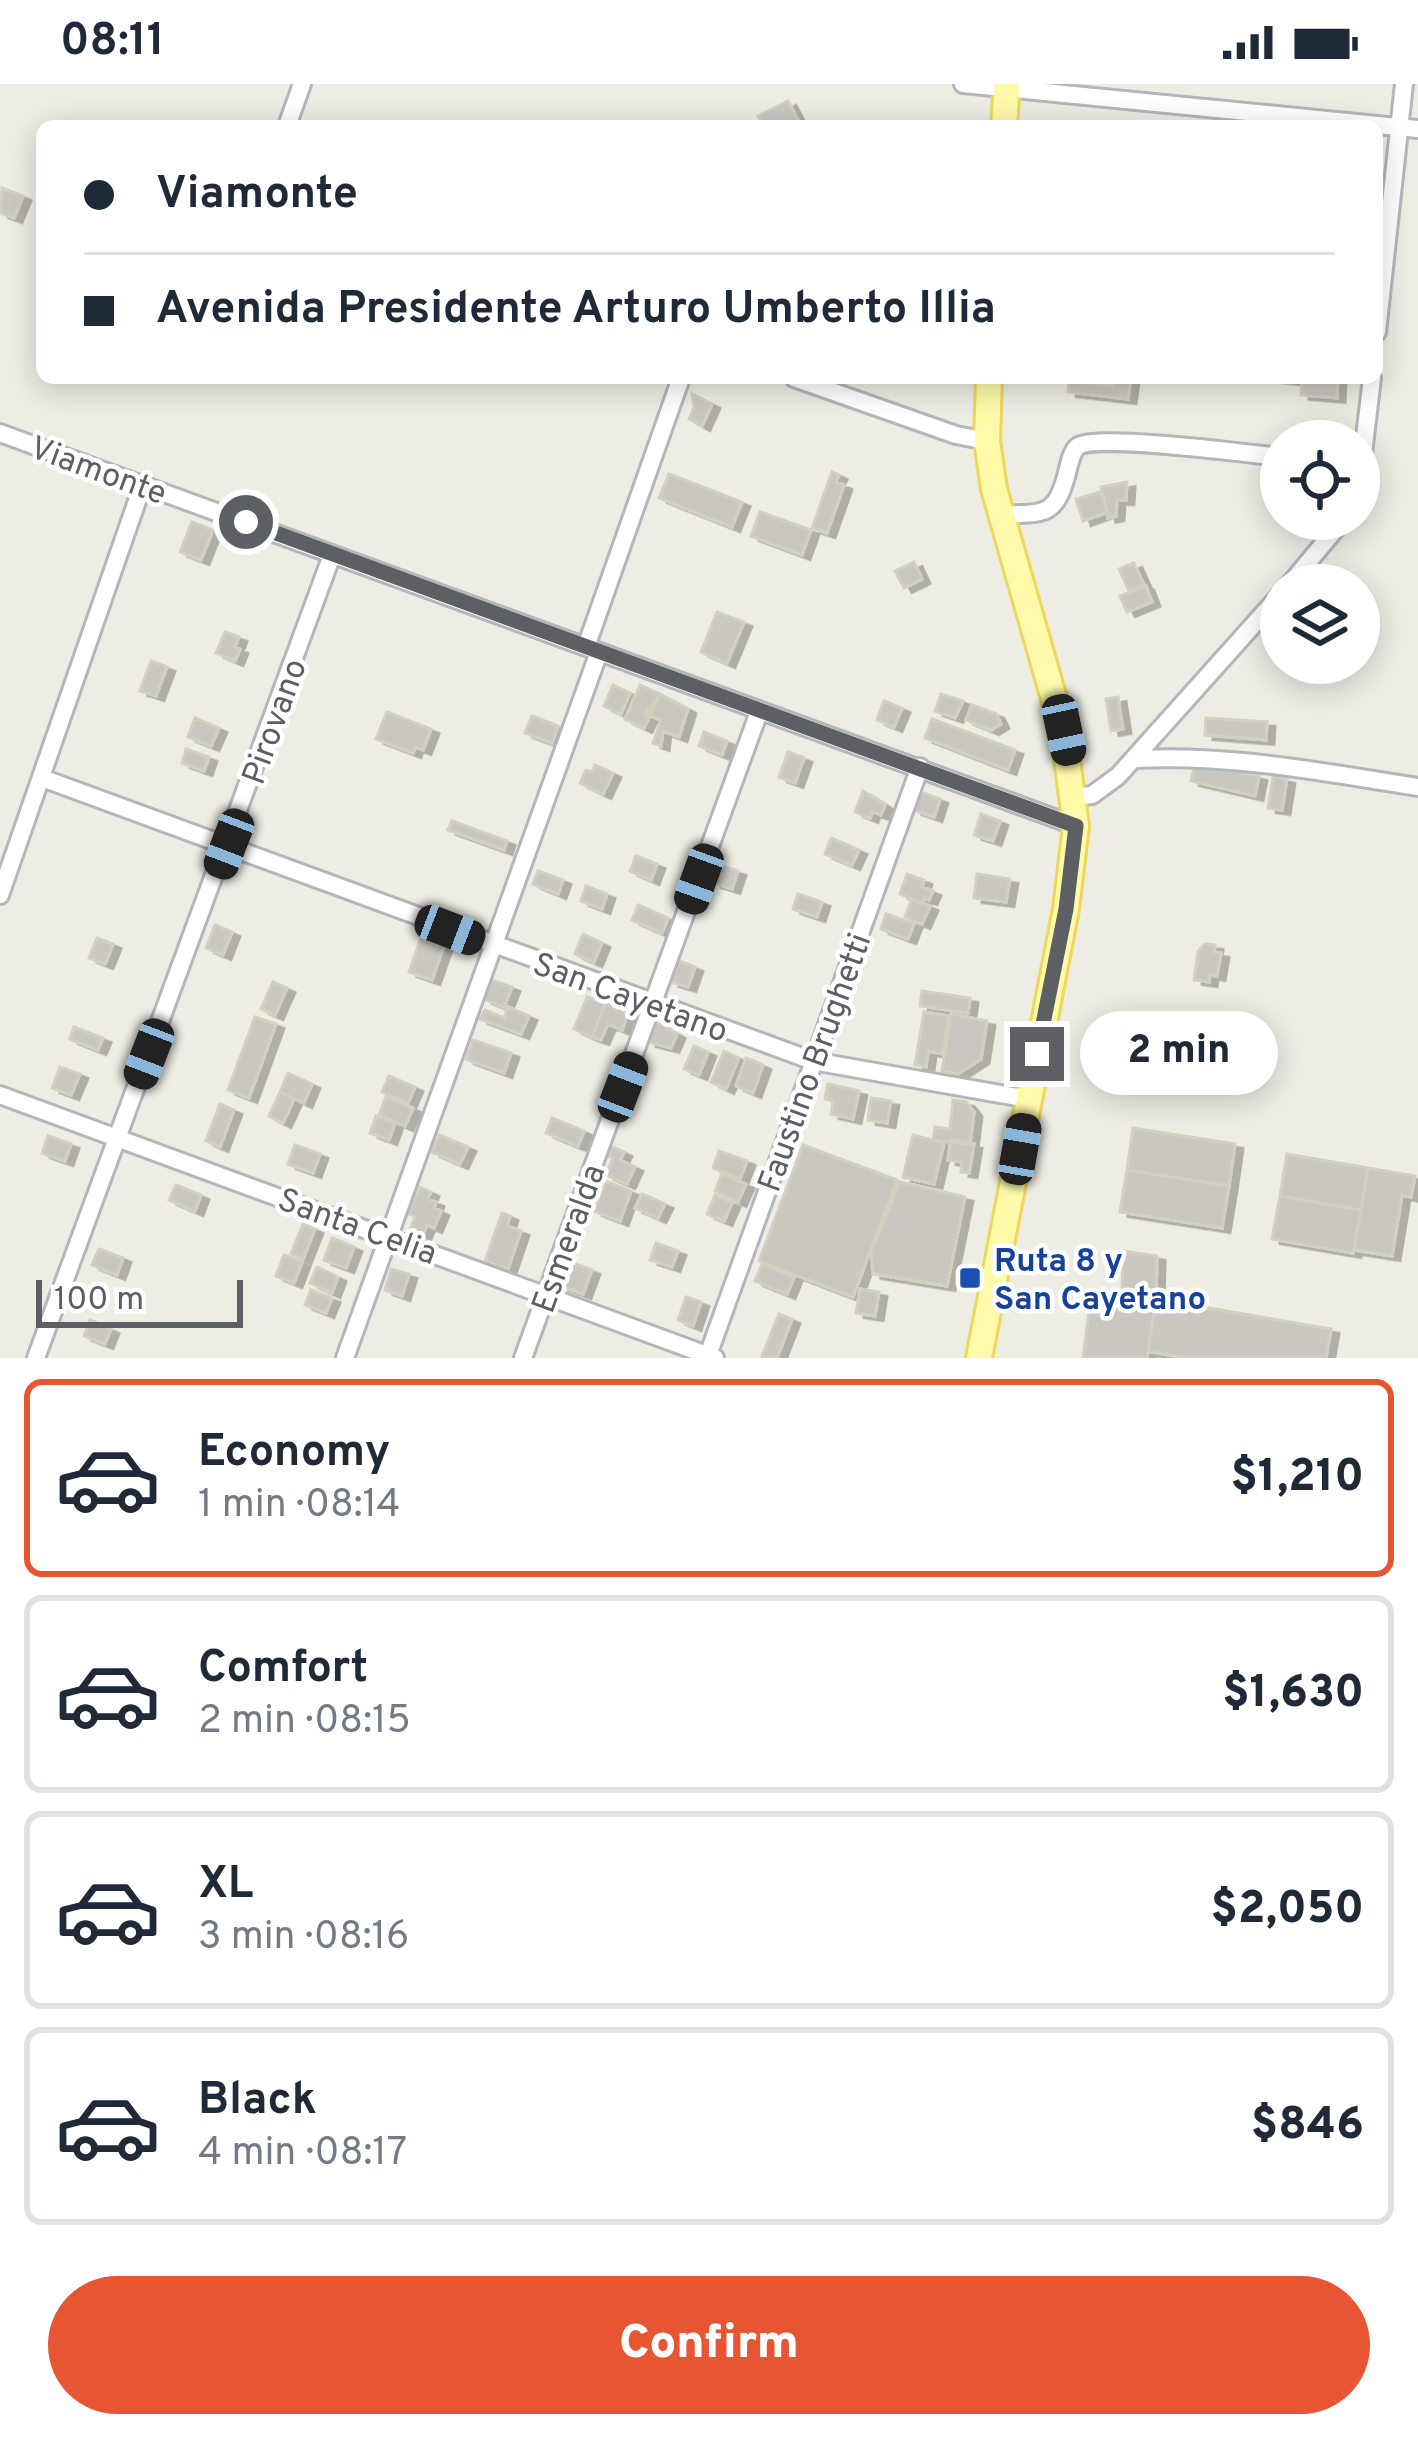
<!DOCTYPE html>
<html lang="en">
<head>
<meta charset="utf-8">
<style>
	body { margin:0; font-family:Overpass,sans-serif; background:#f6f6f7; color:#1f2937; height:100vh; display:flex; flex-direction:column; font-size:45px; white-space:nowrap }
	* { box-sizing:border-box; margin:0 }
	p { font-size:39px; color:#747a83 }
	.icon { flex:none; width:66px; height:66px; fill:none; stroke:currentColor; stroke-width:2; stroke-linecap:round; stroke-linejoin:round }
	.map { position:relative; height:1274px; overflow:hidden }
	.details { display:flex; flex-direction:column; background:#fff; flex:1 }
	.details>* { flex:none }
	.banner { position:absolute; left:36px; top:36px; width:1347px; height:264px; border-radius:18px; box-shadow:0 6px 30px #0003; display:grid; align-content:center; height:264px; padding:0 48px; background:#fff }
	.controls { position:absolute; left:1260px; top:336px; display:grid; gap:24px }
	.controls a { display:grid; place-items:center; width:120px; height:120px; border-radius:50%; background:#fff; box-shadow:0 6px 30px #0003; font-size:60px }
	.scale { position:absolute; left:36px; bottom:30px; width:207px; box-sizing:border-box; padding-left:12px; border:6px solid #5c5f64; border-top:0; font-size:33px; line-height:42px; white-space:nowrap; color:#5c5f64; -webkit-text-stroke:9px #fff; paint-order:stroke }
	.end { position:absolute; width:54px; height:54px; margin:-27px; border:15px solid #5c5f64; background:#fff; box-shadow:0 0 0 6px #fff }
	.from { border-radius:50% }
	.bubble { position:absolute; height:84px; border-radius:42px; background:#fff; box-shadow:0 6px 30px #0003; font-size:39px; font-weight:800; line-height:84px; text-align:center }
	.car { position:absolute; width:36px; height:72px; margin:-36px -18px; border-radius:15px; box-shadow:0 0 9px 3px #0007; background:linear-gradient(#222 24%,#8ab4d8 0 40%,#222 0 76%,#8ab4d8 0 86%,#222 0) }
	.banner b { display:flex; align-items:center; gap:42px; height:114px; font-size:45px }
	.banner b+b { border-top:3px solid #e0e1e3 }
	.banner i { width:30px; height:30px; background:#1f2937 }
	ul { padding:21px 0 0; list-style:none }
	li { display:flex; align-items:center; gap:36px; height:198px; margin:0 24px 18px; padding:0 24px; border:6px solid #e0e1e3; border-radius:18px }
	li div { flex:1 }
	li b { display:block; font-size:45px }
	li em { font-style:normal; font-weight:800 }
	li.on { border-color:#e75532 }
	li>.icon { width:108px; height:108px; stroke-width:1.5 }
	.action { display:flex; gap:24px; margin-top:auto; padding:24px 48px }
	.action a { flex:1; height:138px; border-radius:72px; background:#e75532; color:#fff; font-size:48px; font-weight:800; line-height:138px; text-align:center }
	.status { display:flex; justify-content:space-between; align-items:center; height:84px; padding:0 60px; background:#fff; direction:ltr }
	.status svg { height:33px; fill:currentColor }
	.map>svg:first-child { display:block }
	.building { fill:#cac7c1; stroke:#d3d0c2; stroke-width:3; filter:url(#shadow) }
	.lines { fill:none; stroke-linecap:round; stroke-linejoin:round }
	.minor-casing { stroke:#b4b6bb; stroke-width:22 }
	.primary-casing { stroke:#efd75c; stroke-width:30 }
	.minor { stroke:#fff; stroke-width:16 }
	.primary { stroke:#fefaaa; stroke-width:24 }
	.route { stroke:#5c5f64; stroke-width:15 }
	.transit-dot { fill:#1a4fb4; stroke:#fff; stroke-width:4.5 }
	.labels { text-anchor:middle; stroke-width:9; stroke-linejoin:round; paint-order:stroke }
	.street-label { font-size:33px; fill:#5c5f64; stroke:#fff }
	.transit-label { font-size:33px; font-weight:bold; fill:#164399; stroke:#fff; text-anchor:start }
</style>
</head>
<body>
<div class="status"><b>08:11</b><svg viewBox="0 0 49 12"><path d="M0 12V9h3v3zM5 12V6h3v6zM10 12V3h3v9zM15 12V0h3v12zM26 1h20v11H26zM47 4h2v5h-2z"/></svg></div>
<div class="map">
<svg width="1418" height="1274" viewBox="0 0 1418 1274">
	<defs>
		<filter id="shadow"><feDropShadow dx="8" dy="4.5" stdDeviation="0" flood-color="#0004"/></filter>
	</defs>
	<rect width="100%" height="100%" fill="#eeede4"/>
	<!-- building -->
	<path class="building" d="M788,17L801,42H764L758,32Z
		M2,104L23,112L14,134L0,129Z
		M1114,294H1131L1128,315L1068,308L1069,297L1113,302Z
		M1273,294H1338L1337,314L1301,311L1302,297Z
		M692,310L712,320L702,342L689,335L694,323Z
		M832,388L839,391L836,398L844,401L827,449L812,444Z
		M669,390L742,418L732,443L659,414Z
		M1127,398L1126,416H1117L1116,432L1108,434L1101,403Z
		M1100,408L1108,428L1083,437L1076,415Z
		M760,428L811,446L802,471L751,452Z
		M192,438L213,446L201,476L180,468Z
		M914,478L922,495L904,504L895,487Z
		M1134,479L1144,501L1129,507L1119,485Z
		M1146,502L1152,518L1127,528L1120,512Z
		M717,528L744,538L727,579L701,568Z
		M225,548L239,553L235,563L240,565L235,577L216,569Z
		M151,577L167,583L156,612L140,607Z
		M613,601L630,609L621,630L604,622Z
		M640,601L660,610L644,644L625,635Z
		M660,610L688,625L679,653L663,647L661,662L653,659L661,636L645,630Z
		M941,610L963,617L955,634L935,627Z
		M1118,613L1123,645L1111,647L1106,615Z
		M884,617L902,624L894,643L877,636Z
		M972,621L996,630L1001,640L991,646L966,636Z
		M387,628L431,645L423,666L415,663L413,669L376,655Z
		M532,632L558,642L552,659L525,649Z
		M195,634L219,644L211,662L188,653Z
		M1206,634L1267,638L1266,656L1205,651Z
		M932,635L1015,666L1008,686L925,654Z
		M704,648L727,657L722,671L699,662Z
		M186,665L209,673L204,687L182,679Z
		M788,668L804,674L795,699L779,693Z
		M1196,677L1259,692L1255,712L1191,697Z
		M595,681L613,689L603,710L580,699L586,686L592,688Z
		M1273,692L1287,695L1282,726L1268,724Z
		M863,707L885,721L881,731L872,728L870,734L855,728Z
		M920,708L940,715L934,733L914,726Z
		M981,730L1000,737L993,757L974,751Z
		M452,737L507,757L504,766L448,746Z
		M831,754L859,766L852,781L825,770Z
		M636,772L657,780L651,796L630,787Z
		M719,781L738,787L732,805L713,799Z
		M538,787L563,796L558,810L533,800Z
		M907,790L924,796L922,803L933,807L929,816L924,814L922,819L900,810Z
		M977,790L1010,795L1006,818L974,814Z
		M586,802L607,810L602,825L581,817Z
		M798,810L822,818L817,833L793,825Z
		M912,815L930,822L922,840L905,833Z
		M638,821L668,834L662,849L632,836Z
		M886,830L914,840L908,855L881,845Z
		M215,841L232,848L223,871L206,864Z
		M583,850L602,859L594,878L575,870Z
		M97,854L113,860L105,880L89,874Z
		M421,854L444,862L432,896L409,888Z
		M1205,860L1215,861L1214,868L1221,869L1217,892L1210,891L1209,898L1194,896L1198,867Z
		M679,877L695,883L688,903L671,898Z
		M491,896L512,903L504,923L484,915Z
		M273,898L287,904L275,931L261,925Z
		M922,907L970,914L968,929L920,922Z
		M587,913L605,919L592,953L574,945Z
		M605,919L628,929L622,946L608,940L601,956L592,953Z
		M508,923L529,932L521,950L480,935L485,926L504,934Z
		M924,928L949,932L942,970L928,967L926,983L915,981Z
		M951,930L987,937L981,975L958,990L942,987Z
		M255,933L276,940L249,1014L228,1006Z
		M656,938L677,950L671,964L648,958Z
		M74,943L103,954L98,966L70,955Z
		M473,956L511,969L504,989L466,975Z
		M694,962L708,968L699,991L684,985Z
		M724,967L739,974L726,1005L711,998Z
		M746,974L763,981L753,1009L736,1002Z
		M60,983L80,990L71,1011L52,1004Z
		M288,989L312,1000L304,1019L280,1008Z
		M389,992L415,1003L408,1019L382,1008Z
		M828,1000L859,1007L853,1035L831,1030L833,1017L825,1015Z
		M280,1008L294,1015L283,1039L269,1032Z
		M386,1013L413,1024L405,1042L379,1031Z
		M871,1014L891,1017L887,1039L868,1036Z
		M953,1016L966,1018L974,1028L970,1060L933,1056L935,1043L950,1045Z
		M220,1020L234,1026L220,1063L206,1057Z
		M376,1032L395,1039L389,1056L370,1049Z
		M552,1034L584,1047L578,1062L546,1049Z
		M1133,1044L1235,1060L1229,1102L1127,1086Z
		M439,1051L468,1063L460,1080L432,1068Z
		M913,1051L944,1059L934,1100L903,1093Z
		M48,1052L71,1060L65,1077L42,1069Z
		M951,1056L974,1060L969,1089L961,1088L962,1078L948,1076Z
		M295,1061L320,1070L313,1089L288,1080Z
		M803,1061L897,1096L853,1213L759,1177Z
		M612,1063L624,1068L620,1076L635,1083L627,1100L606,1091L613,1074L608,1072Z
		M719,1067L747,1077L740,1095L713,1084Z
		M1287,1070L1368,1084L1361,1126L1280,1112Z
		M1368,1084L1415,1092L1411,1113L1402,1111L1392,1172L1354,1166Z
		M1127,1086L1229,1102L1222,1144L1120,1128Z
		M722,1090L746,1100L738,1118L715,1107Z
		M605,1097L631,1107L620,1137L594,1127Z
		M900,1098L965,1113L947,1202L873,1190L871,1169Z
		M176,1101L201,1111L195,1127L169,1116Z
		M420,1103L431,1108L428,1115L436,1118L434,1124L441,1127L434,1144L427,1141L423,1151L410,1146L415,1132L409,1130Z
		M642,1110L665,1120L658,1134L635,1124Z
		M715,1111L732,1119L724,1137L707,1130Z
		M1280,1112L1361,1126L1353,1169L1272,1155Z
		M502,1129L510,1132L507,1142L521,1147L508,1185L485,1177Z
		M303,1140L315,1145L303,1175L291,1170Z
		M332,1154L354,1163L346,1184L324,1176Z
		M656,1159L678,1167L672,1183L650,1176Z
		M99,1165L123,1174L117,1191L92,1181Z
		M1123,1167L1157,1172L1156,1215L1122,1209Z
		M284,1171L302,1178L294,1199L276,1192Z
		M570,1178L592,1186L583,1210L561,1202Z
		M762,1180L794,1193L787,1210L755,1197Z
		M317,1183L338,1193L332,1209L310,1199Z
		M391,1185L409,1190L402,1212L385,1206Z
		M860,1205L879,1208L875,1232L856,1229Z
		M1092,1205L1156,1215L1147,1274H1083Z
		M311,1206L332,1214L326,1229L305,1221Z
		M686,1213L701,1218L693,1242L678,1236Z
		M1156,1215L1331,1245L1326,1274H1183L1148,1267Z
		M779,1230L792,1235L777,1274H766L762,1272Z
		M90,1236L111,1245L105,1260L84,1252Z"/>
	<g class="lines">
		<defs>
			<path id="minor" d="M963,0L1418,45
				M287,42L302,0
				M1377,248L1404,0
				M794,294L956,351L987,357
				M0,349L1076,742
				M1359,403L1372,294
				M999,431C1042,428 1055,436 1067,389C1069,381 1071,369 1077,363C1092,349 1252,370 1281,373
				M1289,501L1344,435
				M586,563L681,294
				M1134,675C1233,670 1320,688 1418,703
				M42,694L813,977L1029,1015
				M1074,713L1092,711L1118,692L1281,510
				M0,811L143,400
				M0,1011L715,1274
				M36,1274L332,471
				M345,1274L599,568
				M523,1274L759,628
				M707,1274L920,683"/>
			<path id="primary" d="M1004,42L1007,0
				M979,1274L1066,825L1076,742L1063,646L994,405L987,357L989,294"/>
		</defs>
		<!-- minor casing -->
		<use href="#minor" class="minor-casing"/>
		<!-- primary casing -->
		<use href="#primary" class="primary-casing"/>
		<!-- minor -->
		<use href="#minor" class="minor"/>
		<!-- primary -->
		<use href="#primary" class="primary"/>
	</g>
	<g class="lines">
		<!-- route -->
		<path class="route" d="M246,438L1076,742L1066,825L1037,970"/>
	</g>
	<!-- markers -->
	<rect class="transit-dot" x="958" y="1182" width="24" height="24" rx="6"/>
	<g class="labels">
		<!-- street labels -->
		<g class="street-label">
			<text transform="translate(99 385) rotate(20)" y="12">Viamonte</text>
			<text transform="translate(273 637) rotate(-70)" y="12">Pirovano</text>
			<text transform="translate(631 912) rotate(20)" y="12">San Cayetano</text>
			<text transform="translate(813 978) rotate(-70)" y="12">Faustino Brughetti</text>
			<text transform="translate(358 1141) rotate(20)" y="12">Santa Celia</text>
			<text transform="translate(567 1154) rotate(-70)" y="12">Esmeralda</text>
		</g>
		<!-- transit labels -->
		<g class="transit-label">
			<text x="994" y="1187">Ruta 8 y<tspan x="994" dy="38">San Cayetano</tspan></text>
		</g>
	</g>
</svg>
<div class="controls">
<a><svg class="icon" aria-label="locate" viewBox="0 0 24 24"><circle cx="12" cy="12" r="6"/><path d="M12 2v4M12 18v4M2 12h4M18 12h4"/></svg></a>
<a><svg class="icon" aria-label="layers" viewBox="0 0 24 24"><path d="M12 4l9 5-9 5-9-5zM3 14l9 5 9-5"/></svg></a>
</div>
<div class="scale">100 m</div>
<i class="end from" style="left:246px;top:438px"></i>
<i class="end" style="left:1037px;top:970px"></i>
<div class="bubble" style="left:1080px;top:927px;width:198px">2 min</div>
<i class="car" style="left:1064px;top:646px;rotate:168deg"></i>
<i class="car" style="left:229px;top:760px;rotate:201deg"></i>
<i class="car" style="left:699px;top:795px;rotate:200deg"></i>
<i class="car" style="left:450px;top:846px;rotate:111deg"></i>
<i class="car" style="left:149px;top:970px;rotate:201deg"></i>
<i class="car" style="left:623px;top:1003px;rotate:21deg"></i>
<i class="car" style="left:1020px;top:1065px;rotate:10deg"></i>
<div class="banner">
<b><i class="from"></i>Viamonte</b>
<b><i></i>Avenida Presidente Arturo Umberto Illia</b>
</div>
</div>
<section class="details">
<ul>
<li class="on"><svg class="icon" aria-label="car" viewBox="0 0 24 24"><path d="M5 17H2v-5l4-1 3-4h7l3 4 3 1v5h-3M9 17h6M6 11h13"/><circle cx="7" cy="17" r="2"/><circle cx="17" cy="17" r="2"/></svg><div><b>Economy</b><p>1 min · 08:14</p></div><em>$1,210</em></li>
<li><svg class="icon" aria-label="car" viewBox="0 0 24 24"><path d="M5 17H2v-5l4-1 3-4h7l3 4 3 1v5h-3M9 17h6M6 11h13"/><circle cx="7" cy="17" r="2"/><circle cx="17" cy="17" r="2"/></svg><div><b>Comfort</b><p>2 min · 08:15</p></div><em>$1,630</em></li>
<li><svg class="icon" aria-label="car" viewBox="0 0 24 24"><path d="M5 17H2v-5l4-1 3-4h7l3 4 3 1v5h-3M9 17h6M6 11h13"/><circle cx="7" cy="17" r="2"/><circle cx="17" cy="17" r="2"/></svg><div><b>XL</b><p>3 min · 08:16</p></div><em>$2,050</em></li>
<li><svg class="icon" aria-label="car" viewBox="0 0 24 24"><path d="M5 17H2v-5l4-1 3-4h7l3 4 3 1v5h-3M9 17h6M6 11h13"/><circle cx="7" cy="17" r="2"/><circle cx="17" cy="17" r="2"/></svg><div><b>Black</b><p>4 min · 08:17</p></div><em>$846</em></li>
</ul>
<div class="action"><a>Confirm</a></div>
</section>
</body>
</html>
